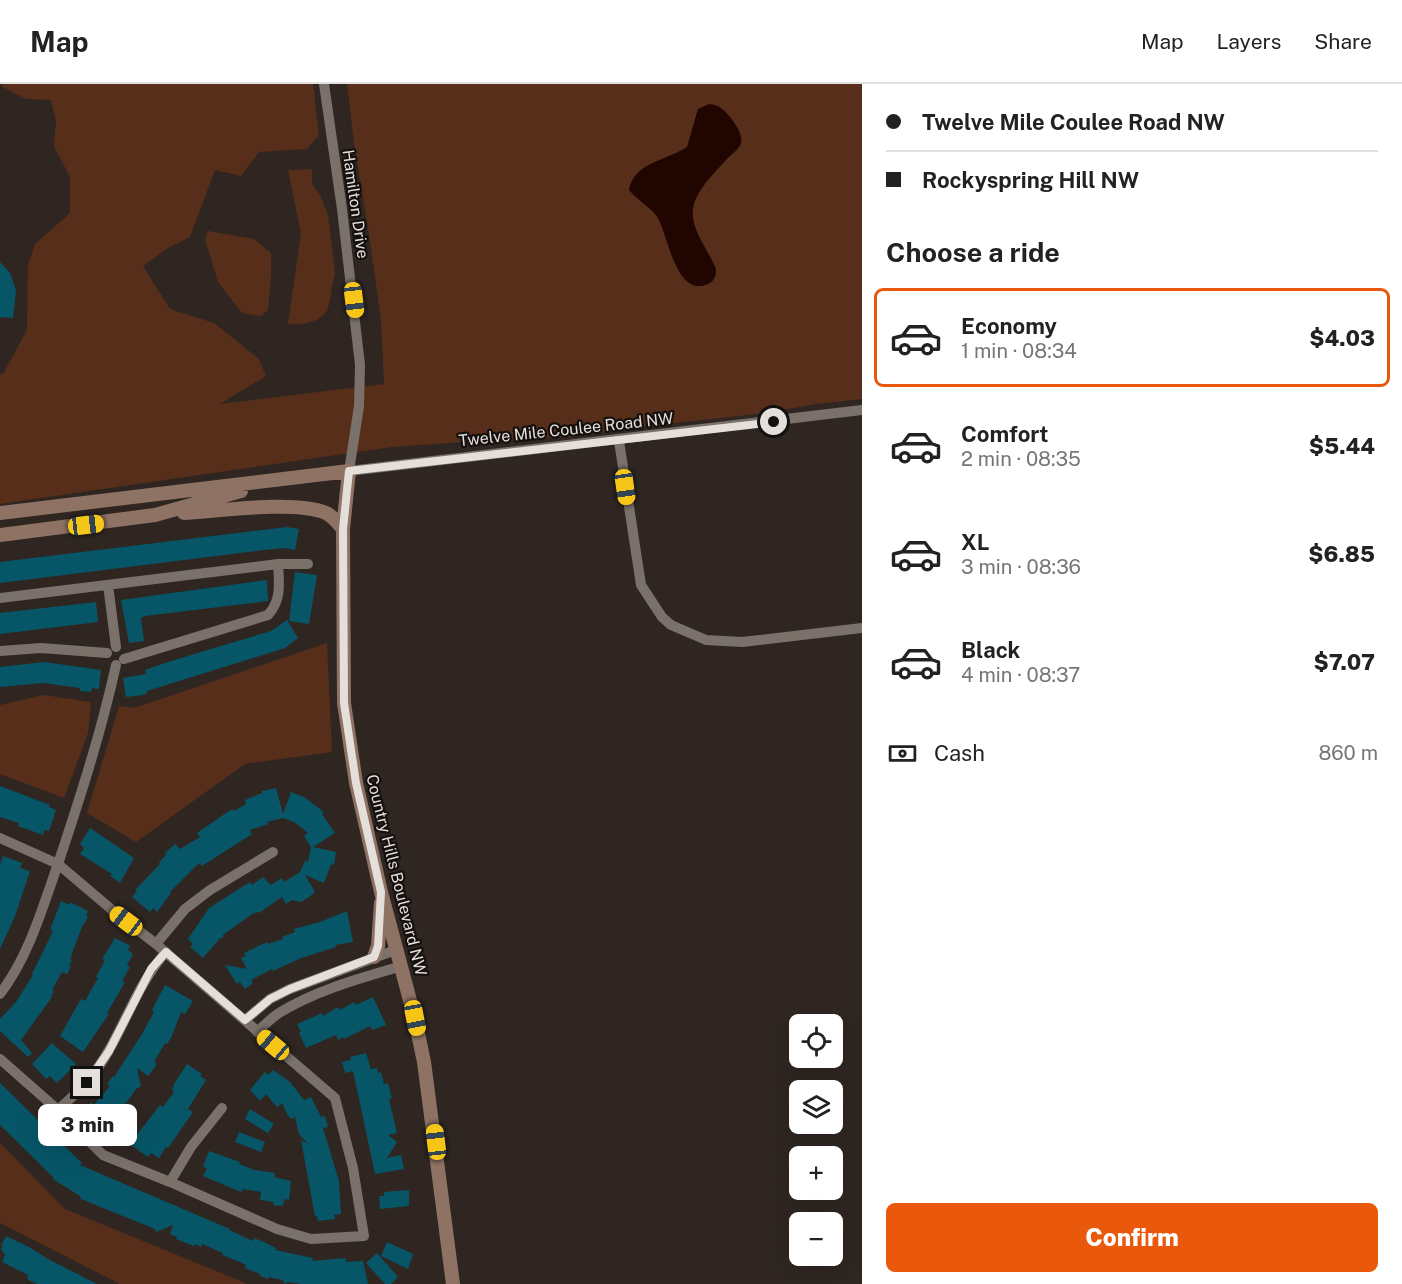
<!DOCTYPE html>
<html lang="en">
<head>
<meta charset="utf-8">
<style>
	body { margin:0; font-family:"Public Sans",sans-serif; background:#f2f2f2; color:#222; height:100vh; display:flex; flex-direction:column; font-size:22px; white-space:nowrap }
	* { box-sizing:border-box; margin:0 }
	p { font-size:20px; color:#767676 }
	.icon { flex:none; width:33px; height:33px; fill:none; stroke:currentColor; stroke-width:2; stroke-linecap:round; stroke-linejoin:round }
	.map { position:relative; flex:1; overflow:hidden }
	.side { display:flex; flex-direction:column; background:#fff; width:540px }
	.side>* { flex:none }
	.hud { display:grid; align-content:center; height:132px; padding:0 24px; background:#fff }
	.buttons { position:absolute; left:789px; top:930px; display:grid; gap:12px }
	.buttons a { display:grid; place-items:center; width:54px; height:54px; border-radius:9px; background:#fff; box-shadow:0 6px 24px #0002; font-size:30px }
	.end { position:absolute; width:27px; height:27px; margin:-14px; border:8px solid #e5dfdc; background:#111; box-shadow:0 0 0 3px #111 }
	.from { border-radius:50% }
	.bubble { position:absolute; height:42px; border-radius:9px; background:#fff; box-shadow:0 6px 24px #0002; font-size:20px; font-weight:800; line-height:42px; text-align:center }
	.car { position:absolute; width:18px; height:36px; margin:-18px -9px; border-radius:8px; box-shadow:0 0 4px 2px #0007; background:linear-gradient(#f5c518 24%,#345 0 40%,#f5c518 0 76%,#345 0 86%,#f5c518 0) }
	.hud b { display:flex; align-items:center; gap:21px; height:57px; font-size:22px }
	.hud b+b { border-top:2px solid #e0e0e0 }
	.hud i { width:15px; height:15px; background:#222 }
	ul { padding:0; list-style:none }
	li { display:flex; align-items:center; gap:18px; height:99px; margin:0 12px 9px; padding:0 12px; border:3px solid transparent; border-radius:9px }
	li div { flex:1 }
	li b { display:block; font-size:22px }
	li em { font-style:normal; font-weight:800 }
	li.on { border-color:#ea580c }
	li>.icon { width:54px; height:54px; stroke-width:1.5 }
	h2 { padding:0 24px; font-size:27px; line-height:72px }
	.pay { display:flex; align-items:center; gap:15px; height:66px; padding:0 24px; font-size:22px }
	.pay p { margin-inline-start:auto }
	.button { display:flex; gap:12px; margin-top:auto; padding:12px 24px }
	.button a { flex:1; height:69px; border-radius:9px; background:#ea580c; color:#fff; font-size:24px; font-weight:800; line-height:69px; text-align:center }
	header { display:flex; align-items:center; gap:36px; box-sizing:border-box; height:84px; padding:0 30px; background:#fff; border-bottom:2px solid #e0e0e0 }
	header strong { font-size:28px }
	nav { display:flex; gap:33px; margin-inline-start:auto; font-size:21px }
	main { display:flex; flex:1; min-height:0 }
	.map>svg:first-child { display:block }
	.green { fill:#562e19 }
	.water { fill:#200500 }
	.building { fill:#065668 }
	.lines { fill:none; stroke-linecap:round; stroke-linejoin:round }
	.street { stroke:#7b716b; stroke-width:10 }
	.secondary { stroke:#8e7264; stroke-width:14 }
	.route { stroke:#e5dfdc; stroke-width:8 }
	.labels { text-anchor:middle; stroke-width:4.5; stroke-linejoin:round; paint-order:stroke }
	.street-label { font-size:16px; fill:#e5dfdc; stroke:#14100e }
</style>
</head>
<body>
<header>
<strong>Map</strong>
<nav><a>Map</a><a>Layers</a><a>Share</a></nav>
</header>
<main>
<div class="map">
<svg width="862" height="1200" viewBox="0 0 862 1200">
	<rect width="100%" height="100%" fill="#2f2622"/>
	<!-- green -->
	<path class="green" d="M2,0H313L319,51L307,65L259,68L241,92L215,86L190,153L168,164L143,182L170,225L214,239L259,275L266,292L220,320L384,300L381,236L369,150L354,59L347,0H862V315L817,320L757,330L647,342L569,353L505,355L392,363L0,420V290H3L27,246L28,181L35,160L70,129V93L54,62L56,38L51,16L26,15L1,2Z
		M312,85V100L320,111L328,131L335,189C331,200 331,219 327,226C320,239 301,241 288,240L301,149L288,86Z
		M208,147L254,155L271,169V194L268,226L261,232L242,229L218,198L205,155Z
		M327,559L332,668L245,680L136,758L87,729L119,622L134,624Z
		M44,611L91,618L88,649L64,714L0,690V621Z
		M0,1059L65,1125L248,1200H120L0,1139Z"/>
	<!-- water -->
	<path class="water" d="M709,20C720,21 724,26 731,34C736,41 743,51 741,59C739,66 730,71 726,76C714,89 695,108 693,125C690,145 709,167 716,185C716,191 715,197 708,200C677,214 668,154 659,136C653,124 638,117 629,106C634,78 666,77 687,63L698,25Z"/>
	<!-- building -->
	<path class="building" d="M0,178L10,189L16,206L13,234L0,233Z
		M287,443L299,445L295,466L283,464L264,466L0,499V478Z
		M295,488L317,491L309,540L289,537Z
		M267,496L268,517L145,532L141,534L144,557L129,559L121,516Z
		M96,518L98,538L0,550V529Z
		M287,536L298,554L285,564L147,607V609L143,611L126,613L123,594L146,590L145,586L168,578L271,547Z
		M44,578L101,586L99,605L92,604L91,608L80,607V604L43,599L0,603V583Z
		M0,702L50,721L49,723L56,726L49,747L44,746L43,751L18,742L19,739L0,733Z
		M276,704L283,730L291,708L304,713L324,728L322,730L335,749L313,763L336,768L334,781L331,780L324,799L305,791L315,808L309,813L301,818L292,816L286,820L282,813L259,829L258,828L252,830L223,851V854H220L203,874L190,863L193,860L188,855L209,824L250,798L252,801L263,793L271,801L282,794L284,798L300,788L305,777L308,778L311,763L304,752L308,749L294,738L283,734L267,738L268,740L250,746L252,750L202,782L199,779L170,808L171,809L157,828L153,824L150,828L132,813L137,807L135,806L160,780L159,778L166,771L165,769L175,760L180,765L200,753L197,749L226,729L233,725L234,727L246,720L245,716L262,709V707Z
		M90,744L134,774L120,799L110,792L112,790L80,770L84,764L80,760Z
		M3,772L22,779L20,784L30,787L15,832L0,865V780Z
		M61,817L69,821L70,818L88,827L86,831L88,832L84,841L83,840L70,875L72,876L69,882L71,883L67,890L62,888L52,906L54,907L51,912L52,913L21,956L32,969L28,973L0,947V935L16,918L33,891L32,890L53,847L50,846Z
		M347,827L353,858L335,861L336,863L301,874L273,887L272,885L251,896L253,899L245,905L240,898L237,900L225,881L247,885L241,874L246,872L244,869L267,858L268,860L283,855L282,853L295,848L294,845L320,838Z
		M115,854L130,862L128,866L133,870L127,881L130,883L122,897L125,898L107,929L109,930L83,968L60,952L81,915L85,917L98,894L96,893L105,876L102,875Z
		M165,901L193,917L185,930L181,928L171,954L167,960L165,959L154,978L157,980L148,992L137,984L141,1003L137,1004L123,1023L126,1025L118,1037L103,1049L87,1036L89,1033L83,1028L91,1018L94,1021L110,1002L107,1000L113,992L114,993L142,950L154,928L152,926Z
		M373,913L386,941L372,946L370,942L344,955L343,953L338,956L336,951L306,964L299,949L301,948L297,940L322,929L323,932L338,923L340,926L354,918L356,921Z
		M52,959L76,980L57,999L50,992L46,995L32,980Z
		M366,969L371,985L377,984L378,989L381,988L384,1000L388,999L392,1014L389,1015L397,1049L388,1051L397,1058L387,1074L401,1071L404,1085L375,1090L353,987L345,989L342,978L351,976L350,973Z
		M187,980L202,990L200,992L206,996L188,1025L193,1028L168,1064L166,1063L159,1074L151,1069L148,1073L131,1061L139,1048L160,1021L163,1023L174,1008L172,1006L174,1000Z
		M273,986L290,998L304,1016L311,1013L321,1033L325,1032L328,1043L323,1044L339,1097L341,1130L334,1131L335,1135L318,1137L317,1132H315L301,1056L308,1060L299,1050L295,1033L292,1035L288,1032L282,1019L277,1023L266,1010L260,1017L250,1006L265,988L268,991Z
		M0,999L82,1079L80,1081L230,1145L229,1146L253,1157L254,1154L264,1158L276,1164L275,1166L313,1174L312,1177L346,1174V1178L363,1177L368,1200H301L288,1198L285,1200L282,1196L269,1193L268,1195L260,1192V1190L245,1184L246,1181L240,1178L222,1171L223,1169L202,1160L201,1163L195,1160L194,1162L176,1155L177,1153L170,1150L173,1141L156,1148L155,1145L81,1115L80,1112L53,1095L54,1094L0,1041Z
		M250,1025L274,1040L268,1049L245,1035Z
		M239,1048L265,1058L261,1068L235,1058Z
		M209,1067L240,1078L239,1080L255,1086L275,1089L274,1093L291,1097L289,1116L284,1115L283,1122L273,1121L274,1118L260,1116L261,1108L243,1105L241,1108L203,1092L207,1084L203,1083Z
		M409,1106V1122L380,1125L379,1112H384V1108Z
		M6,1152L29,1163L48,1175L97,1200H37L27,1195L28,1191L2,1178L5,1171L1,1165L3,1161H1Z
		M387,1158L413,1170L408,1185L381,1172Z
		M377,1169L398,1193L391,1200H385L366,1179Z"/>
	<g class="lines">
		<!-- street -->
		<path class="street" d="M324,0L342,125L360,281L359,322L349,387L862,326
			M619,357L641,501L662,533L671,541L706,556L742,558L862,544
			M108,501L116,563
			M0,514L278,480H308
			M0,567L41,564L107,569
			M124,575L268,531C282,516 279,499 278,480
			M0,754L58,780L111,825L156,860L335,1014L353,1084L364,1152L311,1155L277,1145L170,1098L103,1071L58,1026L0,975
			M156,860L185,825L210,806L273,768
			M0,910C29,872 42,825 58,780C80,714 101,649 116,581
			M245,936L270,915L290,905L398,865
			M257,948C264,942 271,934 279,929C316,906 361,894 402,882
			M58,1026C78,1008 96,990 109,966C128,933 140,897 166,868
			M170,1098L191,1063L222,1024"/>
		<!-- secondary -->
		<path class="secondary" d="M0,429L349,387L343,445L344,619L356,699L381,808L415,935L424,978L453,1200
			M184,429C218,427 296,416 326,429C333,432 338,439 343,445
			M0,451L155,431L241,407
			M374,873L378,862L381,819"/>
	</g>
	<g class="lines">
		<!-- route -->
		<path class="route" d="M87,999L109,967L151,885L166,868L245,936L270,915L290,905L374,873L378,862L381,808L356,699L344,619L343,445L349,387L774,338"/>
	</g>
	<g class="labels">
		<!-- street labels -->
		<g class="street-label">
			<text transform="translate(356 120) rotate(82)" y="6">Hamilton Drive</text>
			<text transform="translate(566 345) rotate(-6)" y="6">Twelve Mile Coulee Road NW</text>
			<text transform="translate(397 791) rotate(76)" y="6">Country Hills Boulevard NW</text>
		</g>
	</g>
</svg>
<div class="buttons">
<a><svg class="icon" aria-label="locate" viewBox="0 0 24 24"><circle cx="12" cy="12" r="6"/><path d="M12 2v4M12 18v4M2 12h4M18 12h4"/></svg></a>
<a><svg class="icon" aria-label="layers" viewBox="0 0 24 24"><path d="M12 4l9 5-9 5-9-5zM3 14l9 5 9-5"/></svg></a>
<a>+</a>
<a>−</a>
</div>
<i class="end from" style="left:774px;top:338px"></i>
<i class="end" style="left:87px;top:999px"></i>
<div class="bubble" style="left:38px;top:1020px;width:99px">3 min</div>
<i class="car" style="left:354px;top:216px;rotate:173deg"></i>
<i class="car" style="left:625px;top:403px;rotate:172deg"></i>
<i class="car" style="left:86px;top:441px;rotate:83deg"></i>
<i class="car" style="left:126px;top:837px;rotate:307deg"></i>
<i class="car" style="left:415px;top:934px;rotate:169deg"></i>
<i class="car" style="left:273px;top:961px;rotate:310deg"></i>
<i class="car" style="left:436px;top:1058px;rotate:353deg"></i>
</div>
<section class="side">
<div class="hud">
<b><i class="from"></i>Twelve Mile Coulee Road NW</b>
<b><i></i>Rockyspring Hill NW</b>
</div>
<h2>Choose a ride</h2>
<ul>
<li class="on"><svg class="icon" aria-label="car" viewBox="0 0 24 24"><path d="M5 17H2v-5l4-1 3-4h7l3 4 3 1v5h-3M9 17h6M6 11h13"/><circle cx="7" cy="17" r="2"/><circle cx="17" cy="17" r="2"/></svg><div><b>Economy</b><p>1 min · 08:34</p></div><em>$4.03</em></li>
<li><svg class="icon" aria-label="car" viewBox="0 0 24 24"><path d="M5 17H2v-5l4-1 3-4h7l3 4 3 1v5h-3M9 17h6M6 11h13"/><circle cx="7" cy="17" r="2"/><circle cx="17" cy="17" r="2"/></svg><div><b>Comfort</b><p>2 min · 08:35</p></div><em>$5.44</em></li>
<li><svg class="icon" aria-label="car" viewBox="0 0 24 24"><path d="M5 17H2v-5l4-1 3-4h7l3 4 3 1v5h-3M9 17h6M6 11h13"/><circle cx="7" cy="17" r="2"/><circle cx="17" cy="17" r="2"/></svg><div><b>XL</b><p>3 min · 08:36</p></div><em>$6.85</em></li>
<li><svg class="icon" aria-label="car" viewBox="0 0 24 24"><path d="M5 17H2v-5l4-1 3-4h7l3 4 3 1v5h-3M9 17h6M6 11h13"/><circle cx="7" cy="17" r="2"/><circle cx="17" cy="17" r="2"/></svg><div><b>Black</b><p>4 min · 08:37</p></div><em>$7.07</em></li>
</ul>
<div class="pay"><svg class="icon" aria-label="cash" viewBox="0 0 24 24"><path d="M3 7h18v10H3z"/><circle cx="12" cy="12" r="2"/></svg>Cash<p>860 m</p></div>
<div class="button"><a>Confirm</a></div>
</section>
</main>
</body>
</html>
